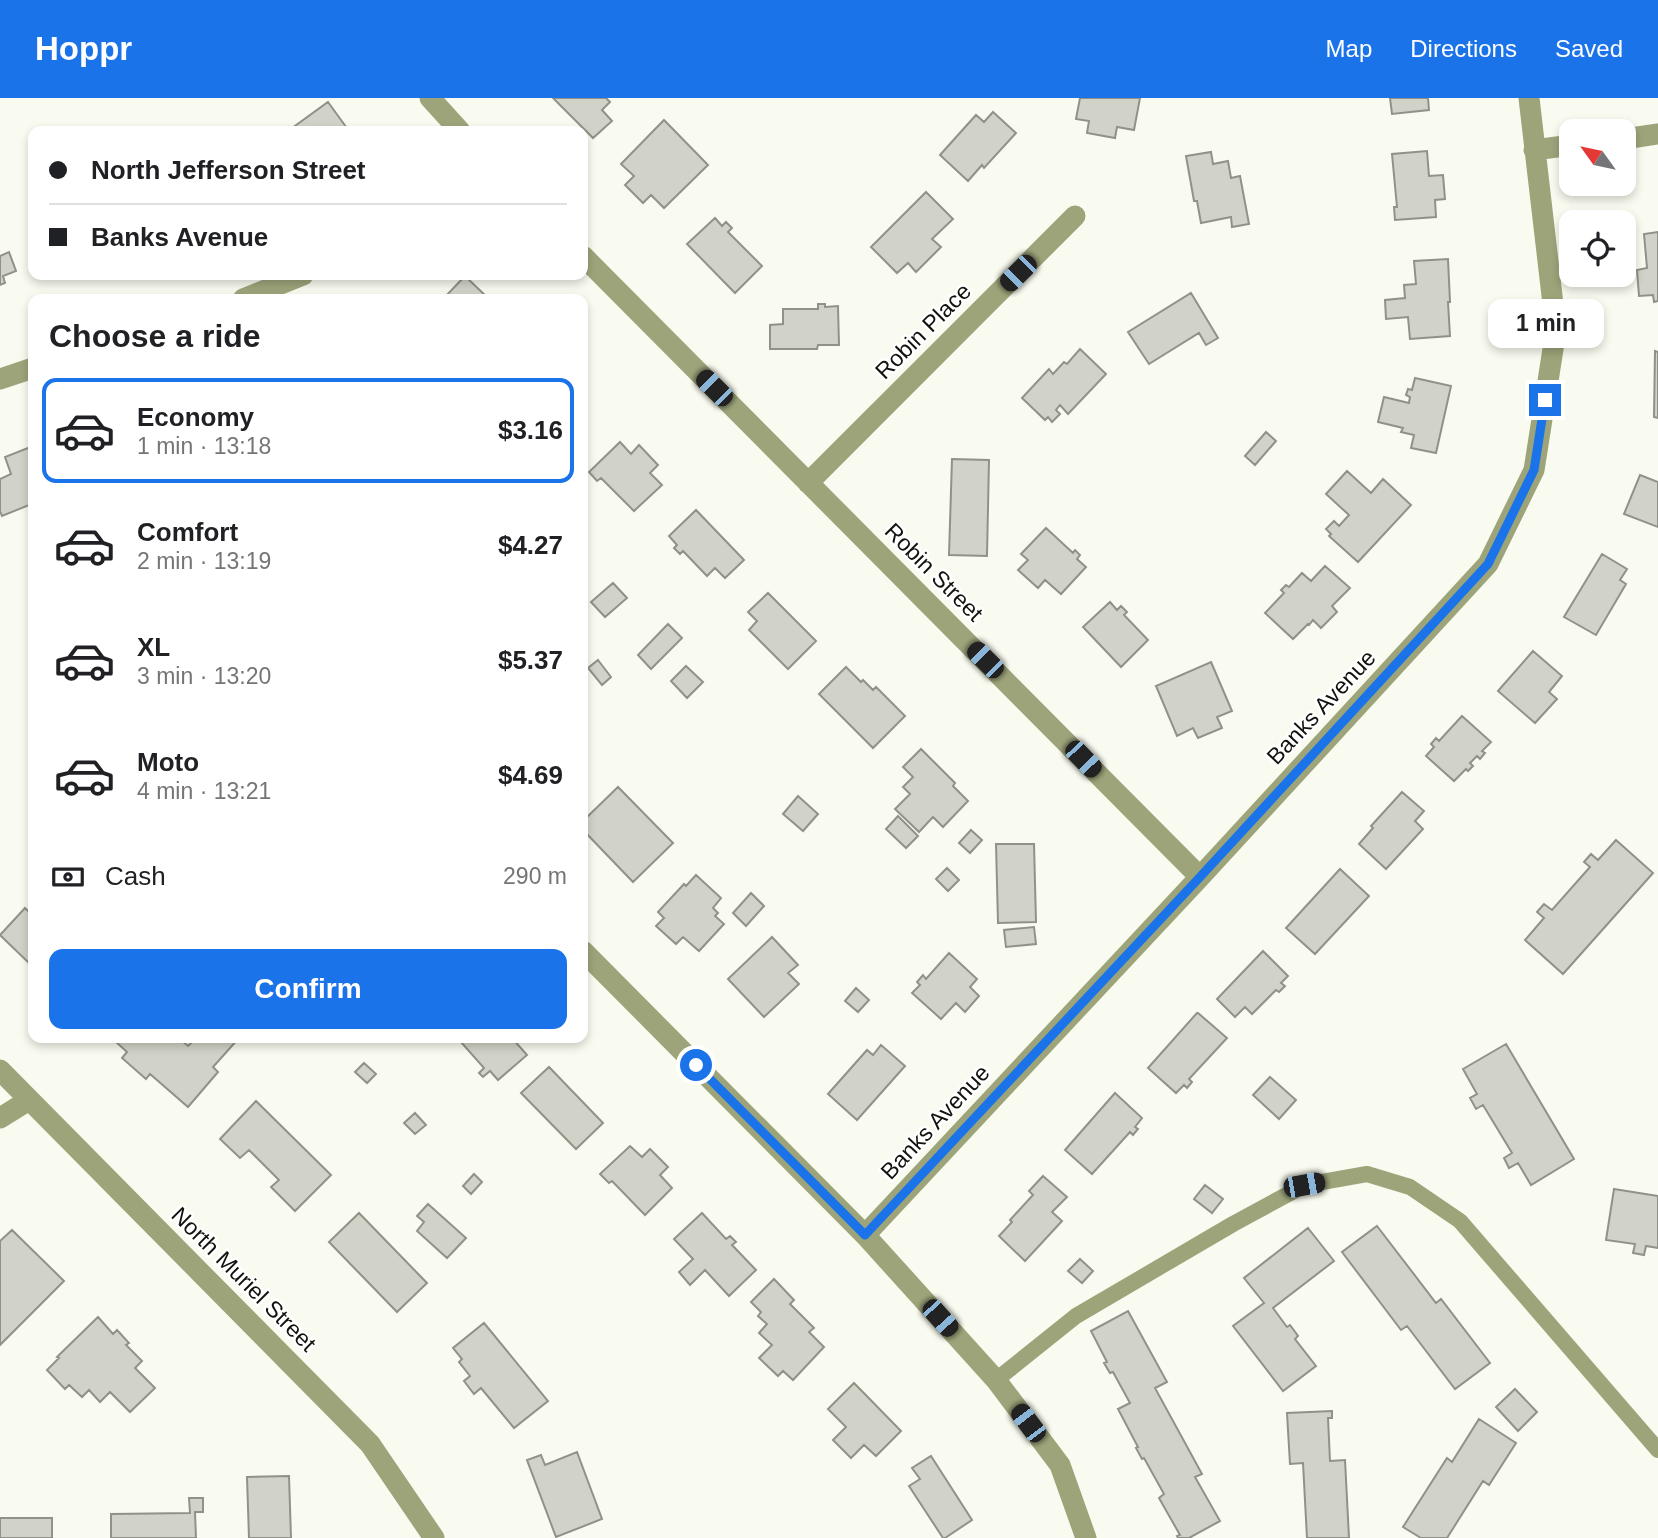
<!DOCTYPE html>
<html lang="en">
<head>
<meta charset="utf-8">
<style>
	body { margin:0; font-family:Helvetica,sans-serif; background:#f2f2f2; color:#202124; height:100vh; display:flex; flex-direction:column; font-size:26px; white-space:nowrap }
	* { box-sizing:border-box; margin:0 }
	p { font-size:23px; color:#757577 }
	.icon { flex:none; width:38px; height:38px; fill:none; stroke:currentColor; stroke-width:2; stroke-linecap:round; stroke-linejoin:round }
	.map { position:relative; flex:1; overflow:hidden }
	.sheet { position:absolute; left:28px; top:196px; width:560px; height:749px; display:flex; flex-direction:column; background:#fff; border-radius:14px; box-shadow:0 4px 10px #0003 }
	.sheet>* { flex:none }
	.hud { position:absolute; left:28px; top:28px; width:560px; height:154px; border-radius:14px; box-shadow:0 4px 10px #0003; display:grid; align-content:center; height:154px; padding:0 21px; background:#fff }
	.needle { width:46px; rotate:303deg }
	.tools { position:absolute; left:1559px; top:21px; display:grid; gap:14px }
	.tools a { display:grid; place-items:center; width:77px; height:77px; border-radius:14px; background:#fff; box-shadow:0 4px 10px #0003; font-size:35px }
	.end { position:absolute; width:32px; height:32px; margin:-16px; border:9px solid #1a73e8; background:#fff; box-shadow:0 0 0 4px #fff }
	.from { border-radius:50% }
	.bubble { position:absolute; height:49px; border-radius:14px; background:#fff; box-shadow:0 4px 10px #0003; font-size:23px; font-weight:700; line-height:49px; text-align:center }
	.car { position:absolute; width:21px; height:42px; margin:-21px -10px; border-radius:9px; box-shadow:0 0 5px 2px #0007; background:linear-gradient(#222 24%,#8ab4d8 0 40%,#222 0 76%,#8ab4d8 0 86%,#222 0) }
	.hud b { display:flex; align-items:center; gap:24px; height:66px; font-size:26px }
	.hud b+b { border-top:2px solid #e0e0e0 }
	.hud i { width:18px; height:18px; background:#202124 }
	ul { padding:0; list-style:none }
	li { display:flex; align-items:center; gap:21px; height:105px; margin:0 14px 10px; padding:0 7px; border:4px solid transparent; border-radius:14px }
	li div { flex:1 }
	li b { display:block; font-size:26px }
	li em { font-style:normal; font-weight:700 }
	li.on { border-color:#1a73e8 }
	li>.icon { width:63px; height:63px; stroke-width:1.5 }
	h2 { padding:0 21px; font-size:32px; line-height:84px }
	.pay { display:flex; align-items:center; gap:18px; height:77px; padding:0 21px; font-size:26px }
	.pay p { margin-inline-start:auto }
	.button { display:flex; gap:14px; margin-top:auto; padding:14px 21px }
	.button a { flex:1; height:80px; border-radius:14px; background:#1a73e8; color:#fff; font-size:28px; font-weight:700; line-height:80px; text-align:center }
	header { display:flex; align-items:center; gap:42px; box-sizing:border-box; height:98px; padding:0 35px; background:#1a73e8; color:#fff }
	header strong { font-size:33px }
	nav { display:flex; gap:38px; margin-inline-start:auto; font-size:24px }
	.map>svg:first-child { display:block }
	.building { fill:#d2d3c8; stroke:#909288; stroke-width:2 }
	.lines { fill:none; stroke-linecap:round; stroke-linejoin:round }
	.lane { stroke:#9ea47a; stroke-width:16 }
	.street { stroke:#9ea47a; stroke-width:21 }
	.route { stroke:#1a73e8; stroke-width:9 }
	.labels { text-anchor:middle; stroke-width:5; stroke-linejoin:round; paint-order:stroke }
	.street-label { font-size:23px; fill:#11120e; stroke:#fff }
</style>
</head>
<body>
<header>
<strong>Hoppr</strong>
<nav><a>Map</a><a>Directions</a><a>Saved</a></nav>
</header>
<div class="map">
<svg width="1658" height="1440" viewBox="0 0 1658 1440">
	<rect width="100%" height="100%" fill="#f9fbf0"/>
	<!-- building -->
	<path class="building" d="M553,0H606L610,4L602,12L612,23L593,40Z
		M1080,0H1140L1134,32L1117,29L1115,40L1087,35L1089,23L1076,21Z
		M1390,0H1428L1429,12L1392,16Z
		M328,4L349,33H288Z
		M993,14L1016,35L984,70L982,67L968,83L940,57L976,17L984,24Z
		M664,22L708,67L664,110L651,97L643,105L625,87L634,78L621,66Z
		M1427,53L1429,78L1443,77L1445,101L1435,102L1436,119L1395,122L1394,109H1397L1392,56Z
		M1211,54L1213,66L1228,63L1231,80L1240,78L1249,126L1232,129L1231,119L1201,125L1197,103H1194L1186,58Z
		M926,94L953,121L932,141L941,149L916,174L908,165L897,175L871,149Z
		M715,120L722,128L726,124L732,130L728,134L762,168L735,195L687,146Z
		M1658,134V203L1654,204L1653,197L1639,198L1637,172L1647,170L1644,136Z
		M9,154L16,173L3,178L5,185L0,187V158Z
		M1448,161L1450,204H1448L1450,238L1410,241L1408,219L1386,221L1385,202L1405,200L1404,187L1416,186L1414,163Z
		M465,178L489,201H443Z
		M1191,195L1218,240L1206,247L1199,235L1149,266L1128,234Z
		M818,206H825V209L838,208L839,247H818L817,251H770V227L783,226V211H818Z
		M1080,251L1106,276L1068,316L1060,307L1056,312L1060,316L1052,324L1048,319L1045,322L1022,300L1049,271L1053,276L1064,264L1067,266Z
		M1655,253L1658,254V320L1654,319Z
		M1415,280L1451,288L1436,355L1411,350L1414,337L1401,334L1403,330L1378,324L1384,299L1409,305L1410,299L1406,297L1408,291L1412,292Z
		M1266,334L1276,343L1255,367L1245,358Z
		M620,344L631,356L639,347L658,367L650,375L662,387L634,413L601,380L597,383L589,374Z
		M33,348V418L29,407L2,418L0,413V381L11,376L5,359Z
		M952,361L989,362L987,458L949,457Z
		M1347,373L1371,395L1383,381L1411,407L1358,464L1329,438L1331,436L1326,431L1334,423L1339,428L1349,417L1326,396Z
		M1640,377L1658,384V429L1624,416Z
		M696,412L744,462L725,480L715,470L707,478L683,453L680,456L674,450L677,447L669,438Z
		M1046,430L1073,455L1075,452L1080,457L1077,461L1086,469L1061,496L1045,482L1038,490L1018,472L1028,462L1021,456Z
		M1602,456L1627,471L1620,482L1626,486L1596,537L1564,519Z
		M1325,468L1350,490L1332,508L1337,514L1321,530L1313,522L1309,527L1308,526L1293,541L1265,515L1284,495L1281,492L1286,487L1289,489L1302,475L1311,483Z
		M613,485L627,500L605,519L591,504Z
		M768,495L816,543L788,571L749,532L757,523L748,514Z
		M1110,504L1117,512L1121,508L1127,514L1124,517L1148,542L1121,569L1083,529Z
		M668,526L682,540L651,571L638,557Z
		M1533,553L1562,578L1549,594L1557,601L1535,625L1498,593Z
		M598,562L611,579L602,587L588,570Z
		M1211,564L1232,613L1217,619L1222,630L1198,640L1193,630L1177,638L1156,588Z
		M686,568L703,584L687,600L671,583Z
		M846,569L861,584L863,582L873,592L876,589L905,618L873,650L819,596Z
		M1462,618L1491,644L1482,653L1485,655L1480,661L1477,658L1470,665L1473,668L1468,673L1466,671L1454,683L1426,658L1434,649L1431,646L1436,640L1439,643Z
		M921,651L955,685L953,688L968,703L943,729L933,719L919,734L895,711L910,696L903,689L913,679L903,669Z
		M618,689L673,745L633,784L583,732V723Z
		M1402,694L1424,713L1415,723L1423,731L1386,771L1359,746L1373,730L1371,728Z
		M798,698L818,716L803,733L783,716Z
		M898,718L918,738L906,750L886,731Z
		M971,732L982,742L970,755L959,745Z
		M1616,742L1653,775L1563,876L1525,842L1544,820L1537,814L1544,806L1552,812L1590,769L1584,764L1591,756L1598,762Z
		M996,746H1034L1036,824L998,825Z
		M947,770L959,782L948,793L936,781Z
		M1340,771L1369,798L1315,856L1286,830Z
		M696,777L721,800L713,810L718,815L715,818L724,826L699,853L683,839L676,846L656,828L664,820L658,814L684,786L686,788Z
		M751,795L764,808L746,828L733,815Z
		M25,810L33,818V869L0,837Z
		M1034,829L1036,846L1006,849L1004,832Z
		M772,839L798,867L788,875L799,886L764,919L728,881Z
		M1263,853L1288,878L1281,885L1285,888L1279,894L1276,892L1252,916L1245,909L1235,919L1217,901Z
		M949,855L977,881L970,889L979,898L965,914L956,905L941,921L912,895L920,887L917,884L923,877L926,881Z
		M856,890L869,902L858,914L845,903Z
		M1197,915H1198L1227,940L1189,981L1192,984L1187,990L1184,987L1176,995L1148,970Z
		M118,940H179L188,948L196,940H239L213,969L218,974L188,1009L150,976L146,981L122,960L127,954L115,943Z
		M464,940H512L527,957L498,982L490,973L483,979L479,975L484,970L460,943Z
		M1506,946L1574,1061L1531,1087L1518,1065L1509,1070L1504,1060L1512,1055L1483,1007L1476,1011L1470,1000L1477,996L1463,971Z
		M881,947L905,968L857,1022L828,996L867,952L873,957Z
		M364,965L376,976L367,985L355,974Z
		M549,969L603,1025L576,1051L521,995Z
		M1270,979L1296,1002L1279,1021L1253,997Z
		M1115,995L1142,1020L1135,1029L1138,1031L1133,1037L1130,1034L1092,1076L1065,1052Z
		M256,1003L331,1077L295,1113L271,1089L279,1082L249,1052L240,1060L220,1041Z
		M415,1015L426,1027L415,1036L404,1025Z
		M630,1048L642,1059L650,1051L668,1069L660,1077L672,1090L645,1117L612,1083L609,1085L600,1076Z
		M474,1076L482,1084L471,1096L463,1088Z
		M1043,1078L1067,1099L1052,1114L1062,1123L1025,1163L999,1138L1012,1124L1010,1122L1033,1097L1029,1093Z
		M1205,1087L1223,1101L1212,1115L1194,1101Z
		M1614,1091L1658,1098V1150L1646,1148L1644,1157L1633,1155L1635,1146L1606,1142Z
		M428,1106L466,1140L447,1160L417,1133L424,1124L417,1118Z
		M359,1115L427,1185L397,1214L329,1144Z
		M702,1115L726,1141L730,1138L736,1144L732,1147L756,1172L729,1198L705,1172L690,1187L679,1174L693,1161L674,1141Z
		M1377,1128L1436,1205L1441,1201L1490,1265L1455,1291L1407,1228L1401,1232L1342,1154Z
		M1308,1130L1334,1163L1273,1210L1287,1229L1290,1227L1298,1238L1295,1241L1316,1268L1283,1293L1233,1228L1264,1205L1244,1180Z
		M12,1132L64,1183L0,1247V1143Z
		M1080,1161L1093,1173L1082,1185L1068,1173Z
		M774,1181L794,1202L790,1206L814,1230L809,1234L824,1249L793,1282L783,1273L778,1278L759,1260L772,1247L759,1235L767,1226L758,1218L761,1214L751,1204Z
		M1128,1213L1167,1284L1155,1290L1202,1376L1195,1379L1220,1423L1189,1440H1178L1177,1438L1180,1437L1159,1400L1164,1396L1144,1360L1142,1361L1136,1350L1138,1349L1118,1311L1130,1305L1113,1274L1110,1275L1104,1265L1107,1264L1091,1233Z
		M98,1219L113,1236L117,1232L129,1245L126,1247L142,1263L135,1270L155,1290L130,1314L110,1294L100,1304L89,1292L82,1299L69,1287L65,1291L47,1272L59,1260L57,1259Z
		M484,1225L548,1303L514,1330L481,1290L474,1296L464,1283L470,1278L459,1264L462,1261L453,1250Z
		M854,1285L901,1333L876,1358L864,1347L851,1360L833,1342L846,1329L828,1311Z
		M1515,1291L1537,1314L1518,1333L1496,1309Z
		M1332,1313V1320H1328L1330,1363L1345,1362L1349,1440H1307L1303,1365L1290,1366L1287,1315Z
		M1479,1321L1516,1345L1489,1387L1483,1383L1447,1440H1421L1403,1429L1447,1360L1452,1364Z
		M577,1354L602,1421L556,1439L527,1362L541,1357L545,1367Z
		M931,1358L972,1422L945,1440H943L909,1388L920,1381L912,1370Z
		M289,1378L291,1440H249L247,1379Z
		M189,1400H203V1414H195L196,1440H111V1416L190,1415Z
		M0,1420H52V1440H0Z"/>
	<g class="lines">
		<!-- lane -->
		<path class="lane" d="M996,1282L1076,1218L1233,1126L1305,1087L1367,1076L1410,1089L1460,1123L1658,1352"/>
		<!-- street -->
		<path class="street" d="M430,0L460,33
			M1624,41L1658,36
			M1534,52L1572,47
			M583,158L1200,779
			M243,201L303,177
			M0,281L33,270
			M808,385L1075,118
			M583,853L865,1137L996,1282L1060,1367L1086,1440
			M0,972L370,1346L434,1440
			M0,1020L29,1002
			M865,1137L1200,779L1488,466L1534,372L1556,232L1529,0"/>
	</g>
	<g class="lines">
		<!-- route -->
		<path class="route" d="M696,967L865,1137L1200,779L1488,466L1534,372L1545,302"/>
	</g>
	<g class="labels">
		<!-- street labels -->
		<g class="street-label">
			<text transform="translate(923 233) rotate(-45)" y="8">Robin Place</text>
			<text transform="translate(934 474) rotate(45)" y="8">Robin Street</text>
			<text transform="translate(1321 609) rotate(-47)" y="8">Banks Avenue</text>
			<text transform="translate(935 1024) rotate(-47)" y="8">Banks Avenue</text>
			<text transform="translate(244 1181) rotate(45)" y="8">North Muriel Street</text>
		</g>
	</g>
</svg>
<div class="tools">
<a><svg class="needle" viewBox="-14 -14 28 28"><path d="M0-13l5 13h-10z" fill="#e53935"/><path d="M0 13l5-13h-10z" fill="#757577"/></svg></a>
<a><svg class="icon" aria-label="locate" viewBox="0 0 24 24"><circle cx="12" cy="12" r="6"/><path d="M12 2v4M12 18v4M2 12h4M18 12h4"/></svg></a>
</div>
<i class="end from" style="left:696px;top:967px"></i>
<i class="end" style="left:1545px;top:302px"></i>
<div class="bubble" style="left:1488px;top:201px;width:116px">1 min</div>
<i class="car" style="left:1018px;top:175px;rotate:225deg"></i>
<i class="car" style="left:714px;top:290px;rotate:315deg"></i>
<i class="car" style="left:985px;top:562px;rotate:315deg"></i>
<i class="car" style="left:1083px;top:661px;rotate:136deg"></i>
<i class="car" style="left:1304px;top:1087px;rotate:80deg"></i>
<i class="car" style="left:940px;top:1220px;rotate:138deg"></i>
<i class="car" style="left:1028px;top:1325px;rotate:323deg"></i>
<div class="hud">
<b><i class="from"></i>North Jefferson Street</b>
<b><i></i>Banks Avenue</b>
</div>
<section class="sheet">
<h2>Choose a ride</h2>
<ul>
<li class="on"><svg class="icon" aria-label="car" viewBox="0 0 24 24"><path d="M5 17H2v-5l4-1 3-4h7l3 4 3 1v5h-3M9 17h6M6 11h13"/><circle cx="7" cy="17" r="2"/><circle cx="17" cy="17" r="2"/></svg><div><b>Economy</b><p>1 min · 13:18</p></div><em>$3.16</em></li>
<li><svg class="icon" aria-label="car" viewBox="0 0 24 24"><path d="M5 17H2v-5l4-1 3-4h7l3 4 3 1v5h-3M9 17h6M6 11h13"/><circle cx="7" cy="17" r="2"/><circle cx="17" cy="17" r="2"/></svg><div><b>Comfort</b><p>2 min · 13:19</p></div><em>$4.27</em></li>
<li><svg class="icon" aria-label="car" viewBox="0 0 24 24"><path d="M5 17H2v-5l4-1 3-4h7l3 4 3 1v5h-3M9 17h6M6 11h13"/><circle cx="7" cy="17" r="2"/><circle cx="17" cy="17" r="2"/></svg><div><b>XL</b><p>3 min · 13:20</p></div><em>$5.37</em></li>
<li><svg class="icon" aria-label="car" viewBox="0 0 24 24"><path d="M5 17H2v-5l4-1 3-4h7l3 4 3 1v5h-3M9 17h6M6 11h13"/><circle cx="7" cy="17" r="2"/><circle cx="17" cy="17" r="2"/></svg><div><b>Moto</b><p>4 min · 13:21</p></div><em>$4.69</em></li>
</ul>
<div class="pay"><svg class="icon" aria-label="cash" viewBox="0 0 24 24"><path d="M3 7h18v10H3z"/><circle cx="12" cy="12" r="2"/></svg>Cash<p>290 m</p></div>
<div class="button"><a>Confirm</a></div>
</section>
</div>
</body>
</html>
